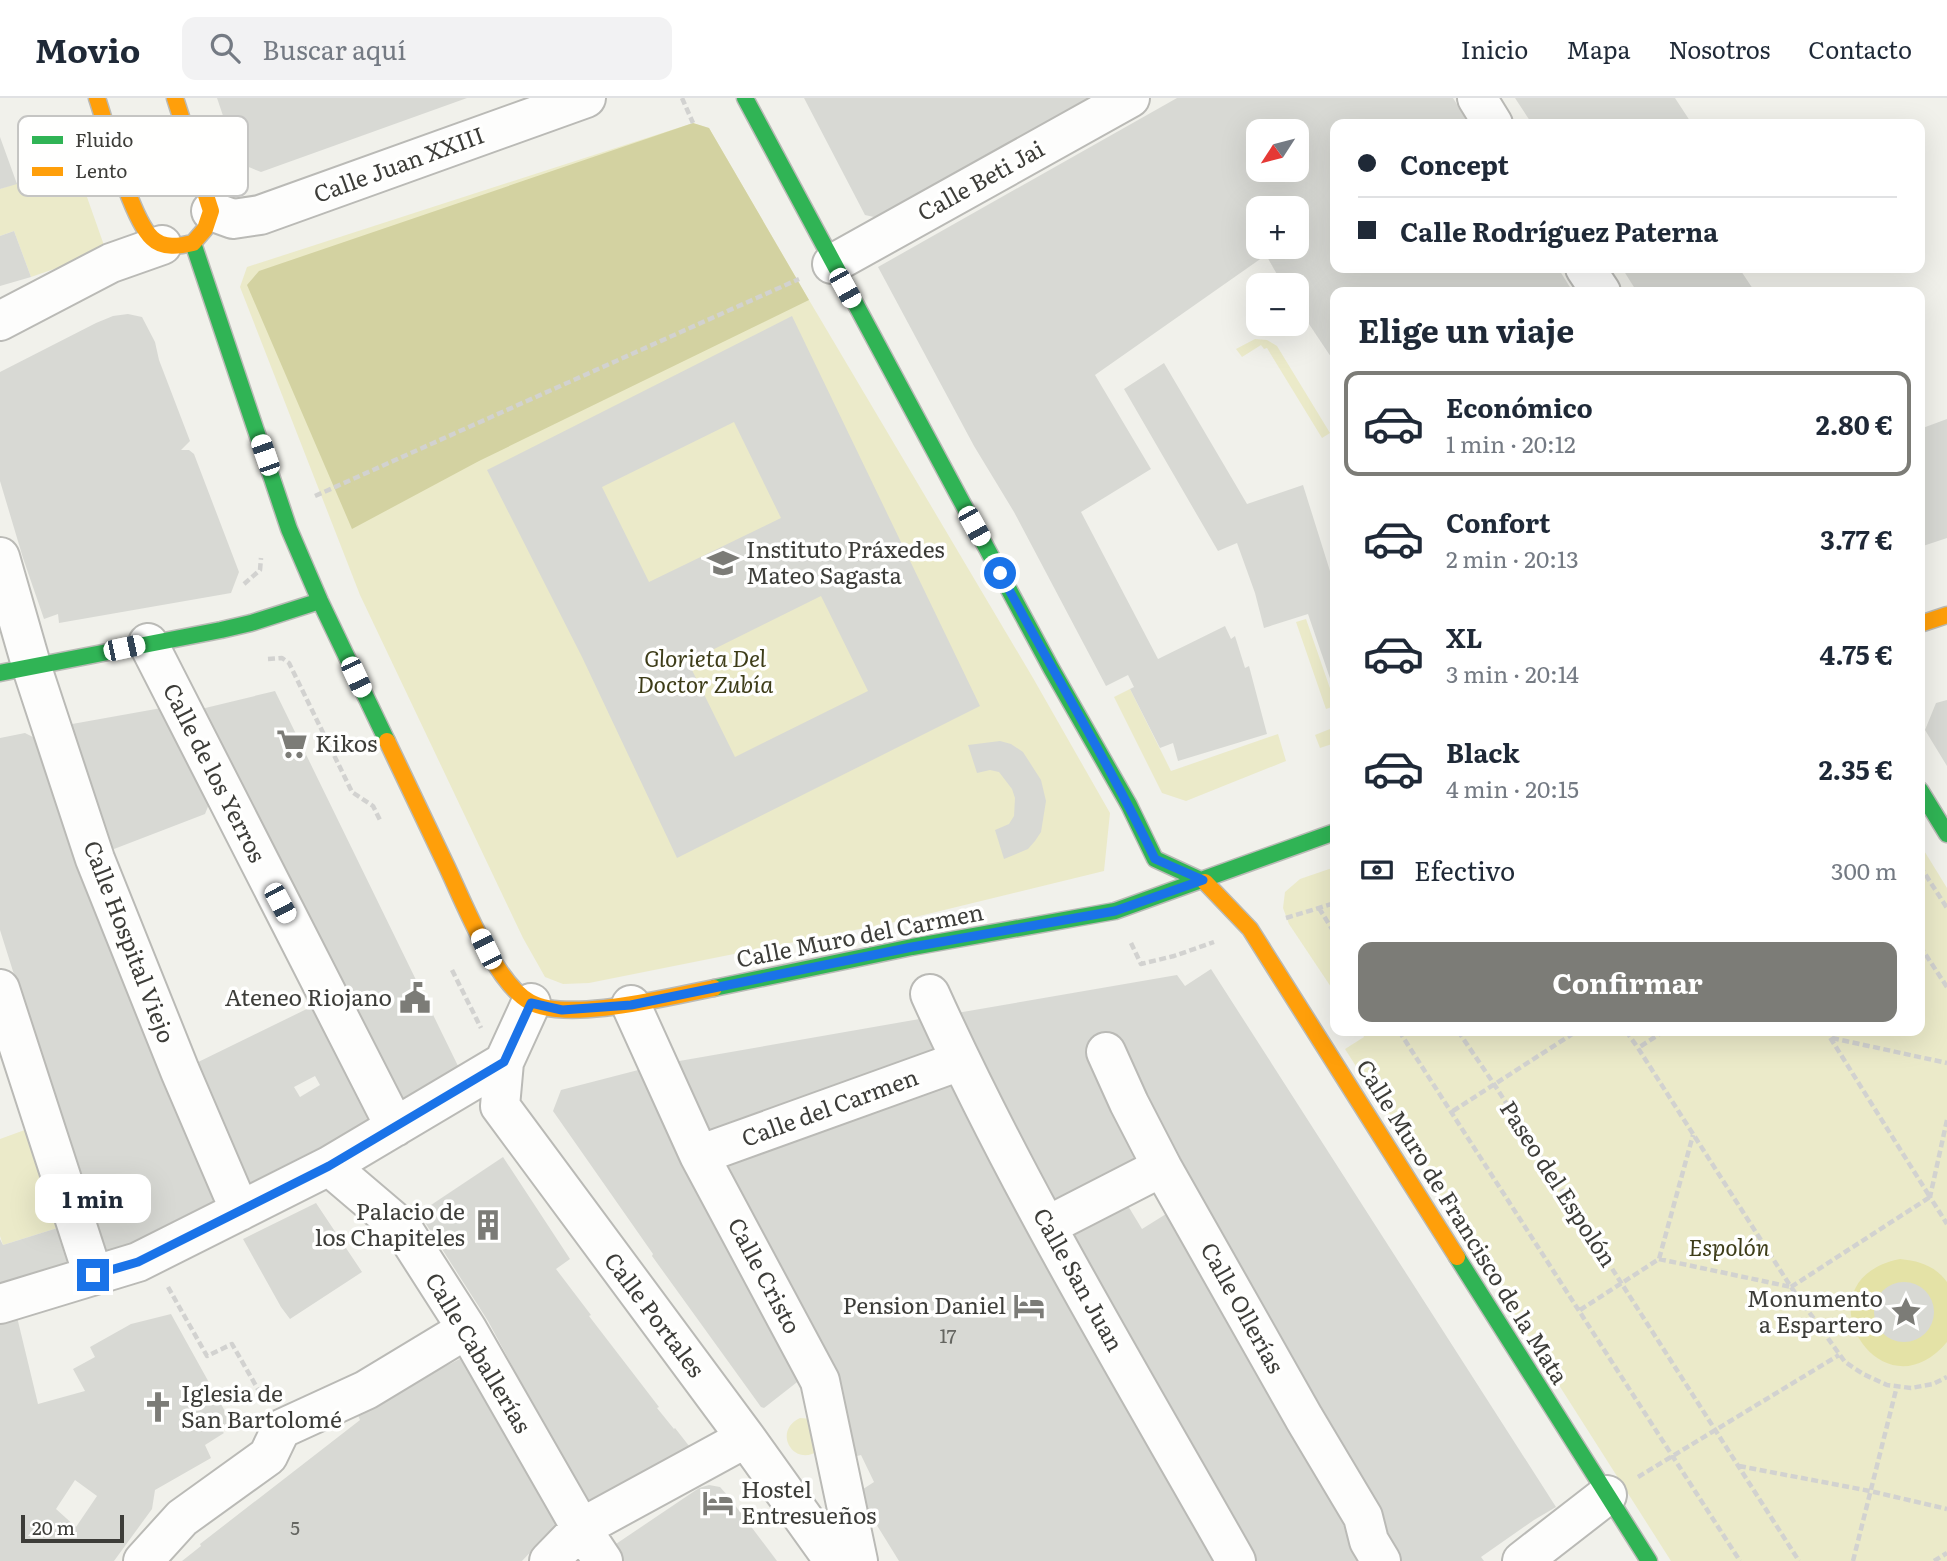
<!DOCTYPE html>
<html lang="es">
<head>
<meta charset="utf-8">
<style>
	body { margin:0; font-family:Literata,serif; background:#f2f2f3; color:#1f2937; height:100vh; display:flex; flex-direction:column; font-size:26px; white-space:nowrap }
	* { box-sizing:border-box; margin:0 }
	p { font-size:23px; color:#747a83 }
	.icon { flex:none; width:38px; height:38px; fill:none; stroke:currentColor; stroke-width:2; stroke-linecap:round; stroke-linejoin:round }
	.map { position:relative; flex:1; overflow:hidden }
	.details { position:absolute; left:1330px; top:189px; width:595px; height:749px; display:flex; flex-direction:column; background:#fff; border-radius:14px; box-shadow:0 7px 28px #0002 }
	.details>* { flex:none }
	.guide { position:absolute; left:1330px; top:21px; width:595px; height:154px; border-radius:14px; box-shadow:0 7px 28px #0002; display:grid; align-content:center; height:154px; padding:0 28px; background:#fff }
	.needle { width:46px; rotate:234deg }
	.buttons { position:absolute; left:1246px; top:21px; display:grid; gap:14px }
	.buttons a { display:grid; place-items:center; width:63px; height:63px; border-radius:14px; background:#fff; box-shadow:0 7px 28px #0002; font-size:35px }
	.scale { position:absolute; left:21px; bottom:18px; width:103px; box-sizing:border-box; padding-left:7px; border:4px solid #3d3d39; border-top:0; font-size:19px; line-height:24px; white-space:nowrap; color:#3d3d39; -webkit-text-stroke:5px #fffffe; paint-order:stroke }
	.end { position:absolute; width:32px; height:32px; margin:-16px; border:9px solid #1a73e8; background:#fff; box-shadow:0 0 0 4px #fff }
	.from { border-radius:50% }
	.bubble { position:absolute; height:49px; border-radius:14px; background:#fff; box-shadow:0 7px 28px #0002; font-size:23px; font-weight:700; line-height:49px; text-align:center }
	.car { position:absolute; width:21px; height:42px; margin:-21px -10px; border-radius:9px; box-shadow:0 0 5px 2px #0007; background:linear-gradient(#fff 24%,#345 0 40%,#fff 0 76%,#345 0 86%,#fff 0) }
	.guide b { display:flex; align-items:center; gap:24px; height:66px; font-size:26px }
	.guide b+b { border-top:2px solid #e0e1e3 }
	.guide i { width:18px; height:18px; background:#1f2937 }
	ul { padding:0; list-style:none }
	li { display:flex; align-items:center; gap:21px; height:105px; margin:0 14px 10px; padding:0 14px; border:4px solid transparent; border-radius:14px }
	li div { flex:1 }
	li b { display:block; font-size:26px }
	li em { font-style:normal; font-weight:700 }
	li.selected { border-color:#7c7c77 }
	li>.icon { width:63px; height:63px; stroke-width:1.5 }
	h2 { padding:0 28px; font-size:32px; line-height:84px }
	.pay { display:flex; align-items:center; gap:18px; height:77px; padding:0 28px; font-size:26px }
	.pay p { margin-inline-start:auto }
	.button { display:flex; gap:14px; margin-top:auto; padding:14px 28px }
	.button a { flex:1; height:80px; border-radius:14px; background:#7c7c77; color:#fff; font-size:28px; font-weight:700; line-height:80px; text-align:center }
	header { display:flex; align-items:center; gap:42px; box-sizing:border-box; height:98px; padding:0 35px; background:#fff; border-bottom:2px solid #e0e1e3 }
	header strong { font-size:33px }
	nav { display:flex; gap:38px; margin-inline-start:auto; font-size:24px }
	.search { width:490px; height:63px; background:#f2f2f3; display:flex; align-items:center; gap:18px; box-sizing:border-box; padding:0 24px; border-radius:14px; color:#747a83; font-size:26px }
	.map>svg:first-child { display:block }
	.green { fill:#ebeac9 }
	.forest { fill:#d3d2a1 }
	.water { fill:#e4e2a6 }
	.building { fill:#d8d9d4; fill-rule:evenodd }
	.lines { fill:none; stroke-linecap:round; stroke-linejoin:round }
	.street-casing { stroke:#babab6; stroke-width:42 }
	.fast-casing { stroke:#babab6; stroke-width:19 }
	.slow-casing { stroke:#babab6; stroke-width:19 }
	.path { stroke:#d2d2d0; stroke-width:4.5; stroke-dasharray:7 3.5; stroke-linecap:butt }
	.street { stroke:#fdfdfc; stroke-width:38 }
	.fast { stroke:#30b455; stroke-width:16 }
	.slow { stroke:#ff9f0a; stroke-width:16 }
	.route { stroke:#1a73e8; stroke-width:9 }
	.labels { text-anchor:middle; stroke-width:7; stroke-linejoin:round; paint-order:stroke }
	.number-label { font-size:19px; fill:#656661 }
	.street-label { font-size:23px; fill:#3d3d39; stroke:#fffffe }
	.poi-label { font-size:23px; fill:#3d3d39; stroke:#fffffe; text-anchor:start }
	.park-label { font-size:23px; font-style:italic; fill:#3e3d19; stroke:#fffffe }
	.key { fill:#fffffe; stroke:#c5c5c3; stroke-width:2 }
	.key-label { font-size:19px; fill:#3d3d39 }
</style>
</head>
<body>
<header>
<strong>Movio</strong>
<div class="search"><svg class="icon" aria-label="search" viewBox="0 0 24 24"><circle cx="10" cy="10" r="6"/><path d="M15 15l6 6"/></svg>Buscar aquí</div>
<nav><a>Inicio</a><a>Mapa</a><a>Nosotros</a><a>Contacto</a></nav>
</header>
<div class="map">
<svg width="1947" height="1463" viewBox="0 0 1947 1463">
	<rect width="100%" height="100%" fill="#f1f1eb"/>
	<!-- green -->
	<path class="green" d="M693,25L709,30L809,202L1033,580L1110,715L1104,773L895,824L589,885L563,886L545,879L523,840L360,497L240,189L247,169Z
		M75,65L106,153L31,179L14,133L0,138V91Z
		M1255,241L1267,242L1277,248L1330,335L1322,340L1267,250L1264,251L1261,247L1242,259L1236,251Z
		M1306,521L1333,599H1335V608L1326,611L1296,524Z
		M1130,591L1171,673L1278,636L1286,663L1186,703L1162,695L1114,599Z
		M1335,629V645L1320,650L1315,637Z
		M1920,746L1947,790V1463H1671L1345,951L1364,939L1361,933H1920Z
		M1335,769V895L1289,826L1283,810L1285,794L1300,781Z
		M33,1029L67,1127L3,1147L0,1138V1041Z
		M800,1320L812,1321L819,1352C795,1371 771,1334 800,1320Z"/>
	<!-- forest -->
	<path class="forest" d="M693,25L709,30L809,202L479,363L352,431L247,187L259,173Z"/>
	<!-- water -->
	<path class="water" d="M1900,1161C1920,1163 1935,1168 1947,1184V1244C1880,1324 1795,1182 1900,1161Z"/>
	<!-- building -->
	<path class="building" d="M217,0H467L261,74L239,65Z
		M804,0H1094L883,121L865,117Z
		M1177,0H1453L1469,26H1335V170H1558L1573,194H1335V265L1297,208V187H1283L1266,157L1095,277L1151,371L1081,414L1158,561L1225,528L1231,541L1235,538L1245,570L1249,568L1267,636L1178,663L1173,645L1160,650L1130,591L1134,589L1128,577L1106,588L1014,414L974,348L878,169ZM1258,33H1297V72H1258ZM1258,110H1297V149H1258Z
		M1515,0H1675L1692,26H1532Z
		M0,39L17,86L0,91Z
		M14,133L31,179L0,188V138Z
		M1622,170H1739L1755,194H1637Z
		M128,216L142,219L155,244L159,262L190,343L181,352H189L194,356L239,474L231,495L59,525L58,516L44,521L23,460L0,383V274L96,225L113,218Z
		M792,218L980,608L677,760L582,559L487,372ZM734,324L781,420L649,484L602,389ZM821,498L868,593L735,659L688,564Z
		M1164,265L1247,406L1303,387L1335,489V595L1308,516L1264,530L1255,495L1237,445L1218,453L1124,291Z
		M1947,321V440L1920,449V331Z
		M275,593L459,970L395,1021L197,612Z
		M1947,602V668L1925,632L1936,605Z
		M167,609L211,701L205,716L114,751L104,746L61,628Z
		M25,635L39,642L228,1101L103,1159L0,832V640Z
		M1000,643L1011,646L1023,654L1041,682L1046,703L1041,734L1035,743L1028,751L1004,761L995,732L1009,726L1014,718L1015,700L1012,691L999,674L990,672L977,675L968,647Z
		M1211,871L1556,1409L1534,1422L1481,1459L1484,1463H1396L1149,1065L1051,1116L951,916L1177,877L1185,888Z
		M319,905L378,1017L242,1094L188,969ZM315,978L320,987L300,999L294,989Z
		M931,919L946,957L702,1044L662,966Z
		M646,970L810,1274L764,1310L761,1309L652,1158L653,1156L553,1013L561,992Z
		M953,978L1217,1463H899L857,1395L874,1384L861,1357L857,1358L839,1310L712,1064Z
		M503,1059L570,1161L556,1171L591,1217L589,1218L659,1309L657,1310L674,1331L675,1330L693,1353L593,1419L488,1223L419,1115Z
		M1122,1098L1142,1131L1166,1116L1331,1402L1337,1397L1366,1463H1247L1059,1132Z
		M316,1105L362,1174L290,1221L281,1209L243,1141Z
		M67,1127L82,1165L0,1190V1141L3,1147Z
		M1874 1214a30 30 0 1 1 60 0a30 30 0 1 1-60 0Z
		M171,1216L232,1326L222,1333L224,1335L205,1347L211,1360L155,1392L152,1411L114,1463H0V1223L17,1219L38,1306L85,1293L73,1271L95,1259L90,1249L131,1226ZM75,1382L97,1398L76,1429L56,1411Z
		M469,1256L560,1423L522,1463H182L201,1448L200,1446L360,1322L358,1317L389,1298Z
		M709,1387L720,1389L728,1398L777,1463H618L610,1450L699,1390Z"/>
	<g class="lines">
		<defs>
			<path id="street" d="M1477,0L1493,26
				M211,113L233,121L260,117L586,0
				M832,166L1130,0
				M1585,170L1601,194
				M0,223L111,165L162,147
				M0,459L32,570L95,761L180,973L240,1113
				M148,545L395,1029
				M0,891L93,1177
				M930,896C1018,1091 1131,1277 1236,1463
				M531,905L504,964L500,1008L746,1340L834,1463
				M631,907L699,1057L820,1283L858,1463
				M1106,954L1129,1005L1162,1069L1304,1320L1363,1419L1369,1443L1381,1463
				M699,1057L960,963
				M329,1068L403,1131L467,1231L581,1430L603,1463
				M1047,1128L1162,1069
				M0,1206L138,1164L329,1068L504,964
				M143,1463L182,1420L268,1358L281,1331L366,1292L467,1231
				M549,1463L581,1430L746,1340
				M1522,1463L1607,1397"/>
			<path id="fast" d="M745,0L1051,570L1129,707L1155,761L1205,784
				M193,145L289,431L320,503L387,643
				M0,575L221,532L251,525L320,503
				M1920,692L1947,736
				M714,890L912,849L1115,813L1335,734
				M1457,1159L1649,1463"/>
			<path id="slow" d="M97,0C107,30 131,121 152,140C163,151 180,148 193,145L205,131L211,113L175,0
				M1920,526L1947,517
				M387,643C407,685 427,727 447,769C464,805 495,885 530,904C567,925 672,898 714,890
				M1205,784L1250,831L1457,1159"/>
		</defs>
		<!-- street casing -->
		<use href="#street" class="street-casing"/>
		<!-- fast casing -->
		<use href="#fast" class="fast-casing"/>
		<!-- slow casing -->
		<use href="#slow" class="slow-casing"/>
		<!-- path -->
		<path class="path" d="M682,0L693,25
			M315,398L799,181
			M244,486L260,472L261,460
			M268,561L282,560L289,565L352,694L373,708L380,722
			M1920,768L1947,810
			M1319,810L1335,836
			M1286,820L1335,805
			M1131,845L1141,866L1174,858L1214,844
			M1920,848L1947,889
			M452,872L481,930
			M1399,933L1740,1463
			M1458,933L1494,986L1799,1463
			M1626,933L1638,950
			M1664,933L1638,950L1791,1189L1845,1264L1863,1276L1887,1287L1911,1290L1933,1286L1947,1279
			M1832,940L1947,965
			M1453,1013L1577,933
			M1947,1022L1930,1099L1947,1126
			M1659,1161L1791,1189
			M168,1189L207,1258L232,1246L263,1300
			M1791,1189L1930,1099L1826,933
			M1580,1212L1659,1161L1693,1037
			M1739,1368L1870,1393L1947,1411
			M1638,1379L1839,1257
			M1853,1463L1897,1288
			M1934,1463L1947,1455"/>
		<!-- street -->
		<use href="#street" class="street"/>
		<!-- fast -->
		<use href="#fast" class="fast"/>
		<!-- slow -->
		<use href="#slow" class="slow"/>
	</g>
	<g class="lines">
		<!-- route -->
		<path class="route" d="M93,1177L138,1164L329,1068L504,964L531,905L562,912L631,907L912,849L1115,813L1203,782L1155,761C1108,663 1051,571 1000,475"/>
	</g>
	<!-- icons -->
	<defs>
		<symbol id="university-bare" viewBox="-9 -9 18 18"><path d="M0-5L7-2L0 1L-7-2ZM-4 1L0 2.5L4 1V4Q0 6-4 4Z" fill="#7c7c77" stroke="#fffffe" stroke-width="2.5" paint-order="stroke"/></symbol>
		<symbol id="supermarket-bare" viewBox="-9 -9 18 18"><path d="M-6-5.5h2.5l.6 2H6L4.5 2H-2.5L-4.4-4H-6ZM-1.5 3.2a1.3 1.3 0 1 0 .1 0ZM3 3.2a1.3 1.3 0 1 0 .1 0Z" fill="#7c7c77" stroke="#fffffe" stroke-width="2.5" paint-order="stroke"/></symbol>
		<symbol id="civic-bare" viewBox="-9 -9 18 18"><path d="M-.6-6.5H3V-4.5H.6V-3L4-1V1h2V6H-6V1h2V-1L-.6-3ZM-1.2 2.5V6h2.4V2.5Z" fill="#7c7c77" stroke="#fffffe" stroke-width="2.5" paint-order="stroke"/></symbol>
		<symbol id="building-bare" viewBox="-9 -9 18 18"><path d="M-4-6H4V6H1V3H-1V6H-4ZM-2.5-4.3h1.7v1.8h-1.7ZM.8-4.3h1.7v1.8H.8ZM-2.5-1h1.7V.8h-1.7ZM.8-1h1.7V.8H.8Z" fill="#7c7c77" stroke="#fffffe" stroke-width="2.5" paint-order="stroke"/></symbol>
		<symbol id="hotel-bare" viewBox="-9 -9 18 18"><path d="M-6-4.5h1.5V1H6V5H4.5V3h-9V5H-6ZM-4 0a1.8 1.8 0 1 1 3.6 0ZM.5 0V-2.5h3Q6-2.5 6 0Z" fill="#7c7c77" stroke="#fffffe" stroke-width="2.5" paint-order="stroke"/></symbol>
		<symbol id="sight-bare" viewBox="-9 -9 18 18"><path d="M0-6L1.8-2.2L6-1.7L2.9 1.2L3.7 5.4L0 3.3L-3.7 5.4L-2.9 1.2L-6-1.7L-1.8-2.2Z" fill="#7c7c77" stroke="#fffffe" stroke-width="2.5" paint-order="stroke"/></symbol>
		<symbol id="church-bare" viewBox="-9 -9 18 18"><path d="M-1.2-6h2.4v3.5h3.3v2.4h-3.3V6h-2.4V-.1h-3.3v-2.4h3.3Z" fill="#7c7c77" stroke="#fffffe" stroke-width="2.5" paint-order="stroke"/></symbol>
	</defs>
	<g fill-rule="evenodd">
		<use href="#university-bare" x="701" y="443" width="44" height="44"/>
		<use href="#supermarket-bare" x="270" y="624" width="44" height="44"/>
		<use href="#civic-bare" x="393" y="878" width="44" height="44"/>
		<use href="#building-bare" x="466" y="1105" width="44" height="44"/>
		<use href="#hotel-bare" x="1007" y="1186" width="44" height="44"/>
		<use href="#sight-bare" x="1884" y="1192" width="44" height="44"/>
		<use href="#church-bare" x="136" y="1287" width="44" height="44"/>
		<use href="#hotel-bare" x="696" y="1383" width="44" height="44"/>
	</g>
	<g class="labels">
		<!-- number labels -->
		<g class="number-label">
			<text x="948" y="1245">17</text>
			<text x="295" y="1437">5</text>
		</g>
		<!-- street labels -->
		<g class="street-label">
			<text transform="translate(399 67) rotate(-20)" y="8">Calle Juan XXIII</text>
			<text transform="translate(981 83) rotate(-29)" y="8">Calle Beti Jai</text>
			<text transform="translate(214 675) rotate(63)" y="8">Calle de los Yerros</text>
			<text transform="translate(860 838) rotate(-11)" y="8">Calle Muro del Carmen</text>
			<text transform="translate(129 844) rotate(69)" y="8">Calle Hospital Viejo</text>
			<text transform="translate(830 1010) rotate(-20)" y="8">Calle del Carmen</text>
			<text transform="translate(1558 1086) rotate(57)" y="8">Paseo del Espolón</text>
			<text transform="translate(1462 1124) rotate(58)" y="8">Calle Muro de Francisco de la Mata</text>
			<text transform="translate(764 1178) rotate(62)" y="8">Calle Cristo</text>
			<text transform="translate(1078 1182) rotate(61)" y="8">Calle San Juan</text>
			<text transform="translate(1242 1210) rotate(61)" y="8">Calle Ollerías</text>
			<text transform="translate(654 1217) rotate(53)" y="8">Calle Portales</text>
			<text transform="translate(478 1255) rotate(59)" y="8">Calle Caballerías</text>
		</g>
		<!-- poi labels -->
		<g class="poi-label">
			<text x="746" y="460">Instituto Práxedes<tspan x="746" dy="26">Mateo Sagasta</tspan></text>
			<text x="315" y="654">Kikos</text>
			<text x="392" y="908" text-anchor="end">Ateneo Riojano</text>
			<text x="465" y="1122" text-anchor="end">Palacio de<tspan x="465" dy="26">los Chapiteles</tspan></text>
			<text x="1883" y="1209" text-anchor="end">Monumento<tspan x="1883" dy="26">a Espartero</tspan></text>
			<text x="1006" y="1216" text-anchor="end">Pension Daniel</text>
			<text x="181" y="1304">Iglesia de<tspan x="181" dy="26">San Bartolomé</tspan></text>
			<text x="741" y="1400">Hostel<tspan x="741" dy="26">Entresueños</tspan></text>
		</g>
		<!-- park labels -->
		<g class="park-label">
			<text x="705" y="569">Glorieta Del<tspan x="705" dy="26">Doctor Zubía</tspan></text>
			<text x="1729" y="1158">Espolón</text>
		</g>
	</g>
	<!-- legend -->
	<rect x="18" y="18" width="230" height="80" rx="10" class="key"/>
	<rect x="32" y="38" width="31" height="8" fill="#30b455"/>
	<rect x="32" y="69" width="31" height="9" fill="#ff9f0a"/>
	<g class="key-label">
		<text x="75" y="49">Fluido</text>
		<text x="75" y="80">Lento</text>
	</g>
</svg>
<div class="buttons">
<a><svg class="needle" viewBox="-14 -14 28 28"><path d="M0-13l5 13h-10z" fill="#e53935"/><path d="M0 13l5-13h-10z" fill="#747a83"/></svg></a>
<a>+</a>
<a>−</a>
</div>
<div class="scale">20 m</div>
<i class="end from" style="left:1000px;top:475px"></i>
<i class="end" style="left:93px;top:1177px"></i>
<div class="bubble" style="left:35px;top:1076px;width:116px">1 min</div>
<i class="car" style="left:845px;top:190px;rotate:151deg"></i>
<i class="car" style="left:265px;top:357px;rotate:341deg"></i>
<i class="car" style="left:974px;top:428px;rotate:151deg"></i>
<i class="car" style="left:124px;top:550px;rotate:78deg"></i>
<i class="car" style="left:356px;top:579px;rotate:155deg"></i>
<i class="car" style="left:280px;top:805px;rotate:152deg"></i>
<i class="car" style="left:486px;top:851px;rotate:334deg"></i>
<div class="guide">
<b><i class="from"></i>Concept</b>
<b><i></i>Calle Rodríguez Paterna</b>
</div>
<section class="details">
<h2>Elige un viaje</h2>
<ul>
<li class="selected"><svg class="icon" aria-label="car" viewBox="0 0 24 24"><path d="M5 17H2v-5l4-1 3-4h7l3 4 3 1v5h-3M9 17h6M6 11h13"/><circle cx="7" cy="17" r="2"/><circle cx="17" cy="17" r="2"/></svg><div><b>Económico</b><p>1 min · 20:12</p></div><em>2.80 €</em></li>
<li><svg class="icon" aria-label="car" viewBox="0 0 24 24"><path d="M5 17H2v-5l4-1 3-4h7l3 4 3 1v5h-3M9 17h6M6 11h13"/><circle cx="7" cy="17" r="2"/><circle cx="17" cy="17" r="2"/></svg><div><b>Confort</b><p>2 min · 20:13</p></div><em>3.77 €</em></li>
<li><svg class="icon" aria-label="car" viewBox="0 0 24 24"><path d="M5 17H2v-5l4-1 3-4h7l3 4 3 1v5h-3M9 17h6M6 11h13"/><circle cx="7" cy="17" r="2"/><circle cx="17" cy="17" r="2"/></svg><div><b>XL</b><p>3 min · 20:14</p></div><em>4.75 €</em></li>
<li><svg class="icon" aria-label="car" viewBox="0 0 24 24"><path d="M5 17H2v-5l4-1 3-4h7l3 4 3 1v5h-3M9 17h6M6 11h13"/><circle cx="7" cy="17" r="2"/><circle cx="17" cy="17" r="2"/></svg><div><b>Black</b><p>4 min · 20:15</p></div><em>2.35 €</em></li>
</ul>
<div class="pay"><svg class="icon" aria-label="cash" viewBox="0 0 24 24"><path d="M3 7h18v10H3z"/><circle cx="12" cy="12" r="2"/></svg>Efectivo<p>300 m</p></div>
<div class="button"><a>Confirmar</a></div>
</section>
</div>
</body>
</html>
